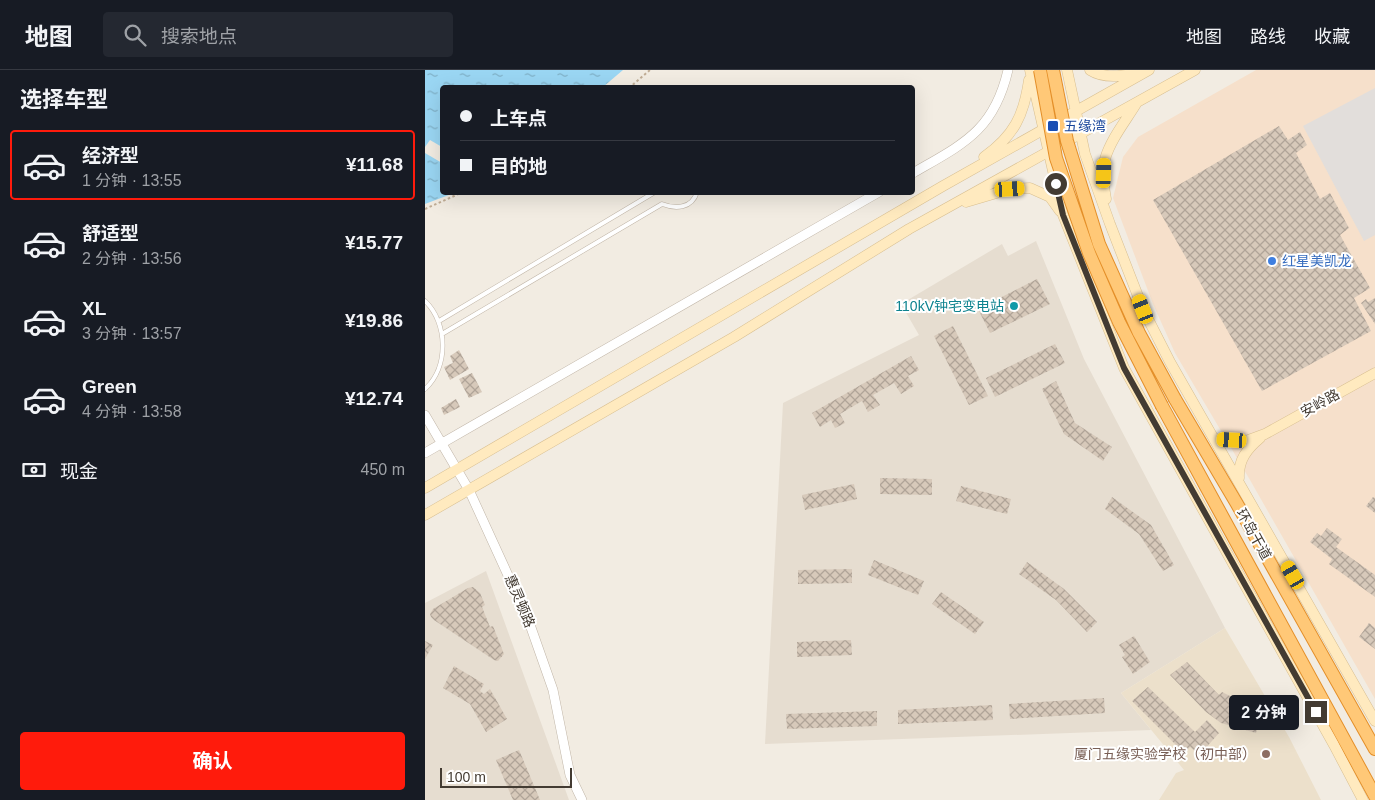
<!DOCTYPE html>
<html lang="zh">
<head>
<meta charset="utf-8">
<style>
	body { margin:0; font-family:Helvetica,"Noto Sans SC",sans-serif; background:#242831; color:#f1f3f6; height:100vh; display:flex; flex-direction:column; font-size:19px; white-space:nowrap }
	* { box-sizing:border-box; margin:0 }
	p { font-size:16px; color:#9ea1a6 }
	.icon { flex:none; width:28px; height:28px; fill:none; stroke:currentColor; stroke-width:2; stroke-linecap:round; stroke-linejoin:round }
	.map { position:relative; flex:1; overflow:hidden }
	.sheet { display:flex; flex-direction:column; background:#171b24; width:425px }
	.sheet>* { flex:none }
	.top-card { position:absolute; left:15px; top:15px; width:475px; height:110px; border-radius:5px; box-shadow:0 5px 20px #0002; display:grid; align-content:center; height:110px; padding:0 20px; background:#171b24 }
	.scale { position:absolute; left:15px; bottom:12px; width:132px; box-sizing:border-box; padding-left:5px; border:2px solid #433b32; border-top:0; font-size:14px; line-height:18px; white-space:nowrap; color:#433b32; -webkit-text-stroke:4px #fff; paint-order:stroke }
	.end { position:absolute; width:22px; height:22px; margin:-11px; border:6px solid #433b32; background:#fff; box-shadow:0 0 0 2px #fff }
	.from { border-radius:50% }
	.bubble { position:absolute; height:35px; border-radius:5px; background:#171b24; box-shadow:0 5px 20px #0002; font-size:16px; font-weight:700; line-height:35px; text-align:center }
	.car { position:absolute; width:15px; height:30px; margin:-15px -8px; border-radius:6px; box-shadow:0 0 4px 1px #0007; background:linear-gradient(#f5c518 24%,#345 0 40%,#f5c518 0 76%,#345 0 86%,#f5c518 0) }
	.top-card b { display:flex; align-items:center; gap:18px; height:48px; font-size:19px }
	.top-card b+b { border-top:1px solid #363941 }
	.top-card i { width:12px; height:12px; background:#f1f3f6 }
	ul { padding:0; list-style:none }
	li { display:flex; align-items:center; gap:15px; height:70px; margin:0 10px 8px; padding:0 10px; border:2px solid transparent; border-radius:5px }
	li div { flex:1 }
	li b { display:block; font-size:19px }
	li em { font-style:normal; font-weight:700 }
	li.current { border-color:#ff1b0c }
	li>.icon { width:45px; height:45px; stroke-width:1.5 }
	h2 { padding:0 20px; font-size:22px; line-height:60px }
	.pay { display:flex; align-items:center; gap:12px; height:55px; padding:0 20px; font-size:19px }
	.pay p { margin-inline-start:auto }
	.action { display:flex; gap:10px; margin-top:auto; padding:10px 20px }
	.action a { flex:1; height:58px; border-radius:5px; background:#ff1b0c; color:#fff; font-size:20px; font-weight:700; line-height:58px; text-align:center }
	header { display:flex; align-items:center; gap:30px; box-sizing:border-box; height:70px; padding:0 25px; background:#171b24; border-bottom:1px solid #363941 }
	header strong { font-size:24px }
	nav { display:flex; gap:28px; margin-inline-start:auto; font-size:18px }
	.search { width:350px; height:45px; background:#242831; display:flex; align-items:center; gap:12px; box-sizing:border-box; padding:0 18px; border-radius:5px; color:#9ea1a6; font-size:19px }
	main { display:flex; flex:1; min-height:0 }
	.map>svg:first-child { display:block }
	.residential { fill:#e6ddd0 }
	.commercial { fill:#f6e0cb }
	.education { fill:#ece0cb }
	.parking { fill:#e2dedb }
	.water { fill:url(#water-ripples) }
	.pier { fill:#f2ece2 }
	.building { fill:url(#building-cross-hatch) }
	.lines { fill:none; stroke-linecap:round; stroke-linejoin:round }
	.service-casing { stroke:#c0b5a7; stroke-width:5 }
	.tertiary-casing { stroke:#c0b5a7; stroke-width:10 }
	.secondary-casing { stroke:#d8bf91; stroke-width:11 }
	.trunk-casing { stroke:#e48f29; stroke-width:14 }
	.path { stroke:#c0ad95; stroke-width:2; stroke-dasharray:2.5 2.5; stroke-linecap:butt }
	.service { stroke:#fff; stroke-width:4 }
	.tertiary { stroke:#fff; stroke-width:9 }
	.secondary { stroke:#ffeabf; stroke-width:10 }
	.trunk { stroke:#ffc877; stroke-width:12 }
	.trunk-bridge-casing { stroke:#e48f29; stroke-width:14; stroke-linecap:butt }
	.trunk-bridge { stroke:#ffc877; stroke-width:12 }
	.route { stroke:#433b32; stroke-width:6 }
	.transit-dot { fill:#1a4fb4; stroke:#fff; stroke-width:2 }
	.shop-dot { fill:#3f7fe0; stroke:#fff; stroke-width:2 }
	.culture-dot { fill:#0f9aa8; stroke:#fff; stroke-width:2 }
	.education-dot { fill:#8d6e63; stroke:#fff; stroke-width:2 }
	.labels { text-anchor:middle; stroke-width:4; stroke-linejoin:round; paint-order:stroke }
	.transit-label { font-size:14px; fill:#164399; stroke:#fff; text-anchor:start }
	.shop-label { font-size:14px; fill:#366cbe; stroke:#fff; text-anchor:start }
	.culture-label { font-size:14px; fill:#0d838f; stroke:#fff; text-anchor:end }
	.street-label { font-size:14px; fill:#433b32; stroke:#fff }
	.education-label { font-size:14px; fill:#785e54; stroke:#fff; text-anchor:end }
</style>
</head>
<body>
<header>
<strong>地图</strong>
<div class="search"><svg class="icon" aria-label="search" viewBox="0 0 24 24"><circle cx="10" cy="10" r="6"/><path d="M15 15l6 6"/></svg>搜索地点</div>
<nav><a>地图</a><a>路线</a><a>收藏</a></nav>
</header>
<main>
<section class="sheet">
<h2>选择车型</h2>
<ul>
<li class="current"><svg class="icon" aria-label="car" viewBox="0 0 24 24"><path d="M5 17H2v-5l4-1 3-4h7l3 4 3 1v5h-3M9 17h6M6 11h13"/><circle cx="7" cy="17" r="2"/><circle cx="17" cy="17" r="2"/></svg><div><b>经济型</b><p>1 分钟 · 13:55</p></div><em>¥11.68</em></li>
<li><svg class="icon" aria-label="car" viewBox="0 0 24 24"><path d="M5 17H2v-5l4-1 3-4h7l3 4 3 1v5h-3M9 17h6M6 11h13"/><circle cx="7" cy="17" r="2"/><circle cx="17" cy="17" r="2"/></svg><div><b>舒适型</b><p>2 分钟 · 13:56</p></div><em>¥15.77</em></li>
<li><svg class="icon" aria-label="car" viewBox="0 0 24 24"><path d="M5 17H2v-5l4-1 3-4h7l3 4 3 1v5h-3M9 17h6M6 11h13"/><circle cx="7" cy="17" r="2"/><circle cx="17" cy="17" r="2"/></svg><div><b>XL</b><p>3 分钟 · 13:57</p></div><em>¥19.86</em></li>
<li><svg class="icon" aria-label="car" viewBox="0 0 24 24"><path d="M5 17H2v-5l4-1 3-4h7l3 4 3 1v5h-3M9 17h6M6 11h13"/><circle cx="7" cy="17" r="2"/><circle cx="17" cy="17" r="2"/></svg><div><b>Green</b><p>4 分钟 · 13:58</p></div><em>¥12.74</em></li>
</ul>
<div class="pay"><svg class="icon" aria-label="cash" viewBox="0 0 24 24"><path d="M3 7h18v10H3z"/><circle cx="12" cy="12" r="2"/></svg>现金<p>450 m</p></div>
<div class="action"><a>确认</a></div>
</section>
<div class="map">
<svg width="950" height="730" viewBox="0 0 950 730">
	<defs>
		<pattern id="water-ripples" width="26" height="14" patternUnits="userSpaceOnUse" patternTransform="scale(1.25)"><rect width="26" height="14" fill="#9ad6f3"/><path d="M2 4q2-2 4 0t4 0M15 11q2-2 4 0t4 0" fill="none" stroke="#7fafc5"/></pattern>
		<pattern id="building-cross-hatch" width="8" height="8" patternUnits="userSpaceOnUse" patternTransform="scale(1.25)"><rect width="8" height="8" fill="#d7c9ba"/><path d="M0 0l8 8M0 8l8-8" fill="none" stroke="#b0a498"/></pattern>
	</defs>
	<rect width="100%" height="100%" fill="#f2ece2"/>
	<!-- residential -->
	<path class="residential" d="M611,171L659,289L800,558L696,623L726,660L340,674L358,333L494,265L476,234L577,174L583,186Z
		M61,501L144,730H0V533Z"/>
	<!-- commercial -->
	<path class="commercial" d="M831,0H950V629L825,410L750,283L728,234L688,128L698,87L713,67Z"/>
	<!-- education -->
	<path class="education" d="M800,558L864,667L896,730H734L751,703L759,700L696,623Z"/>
	<!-- parking -->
	<path class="parking" d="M950,18V165L939,171L878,56Z"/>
	<!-- water -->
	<path class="water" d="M0,0H198L178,17L18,18V122L29,123L0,134Z"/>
	<!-- pier -->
	<path class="pier" d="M5,70L17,77V93L0,83V77Z"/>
	<!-- building -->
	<path class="building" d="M854,56L863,70L875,62L882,75L871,83L895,129L905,123L924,158L915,165L945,218L929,228L946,261L837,321L728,130Z
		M612,209L625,234L565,263L553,239Z
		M950,228V254L936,233L941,229L943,232Z
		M528,256L563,326L544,335L509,266Z
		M630,274L640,293L570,327L561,308Z
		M34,280L44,299L25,310L19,297L28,293L25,286Z
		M486,286L494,300L483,306L489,316L476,324L469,313L448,325L455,335L443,342L437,331L415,344L420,353L410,358L406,350L395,357L387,343Z
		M47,303L57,322L44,328L34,309Z
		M631,311L650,353L687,377L678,391L639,364L617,319Z
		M31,329L35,337L19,345L16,338Z
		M455,408L507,409V425L455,424Z
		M429,414L432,429L380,440L377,425Z
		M536,416L586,429L582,444L531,431Z
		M687,427L726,455L749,495L738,501L714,464L680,439Z
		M948,427L950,428V443L941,436Z
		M902,458L917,469L911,477L950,505V527L904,494L907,489L885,472L892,463L896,466Z
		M449,490L499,511L493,525L443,505Z
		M602,492L639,519L672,552L662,562L631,530L594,504Z
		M427,499V513L373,514V500Z
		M48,517L55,523L60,535L57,537L65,557L68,556L79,584L73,591L69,590L9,550L6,547L5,544L8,539L43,518Z
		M516,522L559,552L550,564L507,534Z
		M944,553L950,558V579L934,567Z
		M709,566L725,592L708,604L697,587L700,585L694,575Z
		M426,570L427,585L372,587V572Z
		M0,571L8,575L0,589Z
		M762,592L794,625L797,622L805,626L804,631L836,639L831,663L796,653L781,642L745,605Z
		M29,596L59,614L55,621L59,624L65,619L82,649L61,662L45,634L18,618Z
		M723,617L770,662L782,650L794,663L779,680L771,682L765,677L759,683L707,631Z
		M679,628L680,643L585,649L584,634Z
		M567,635L568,650L473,654V640Z
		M452,641V656L362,659L361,644Z
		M94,680L115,730H88L71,690Z"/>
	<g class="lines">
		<defs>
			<path id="service" d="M0,231C23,253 24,297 0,319
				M14,251L230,122
				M17,264L237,134C250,139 267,139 272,122"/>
			<path id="tertiary" d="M488,103C538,74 569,61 583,0
				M0,345L44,420L103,549L128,620L145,705L157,730
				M0,383L454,122"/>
			<path id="secondary" d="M605,0L638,145L699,298L909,675L938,730
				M642,0L660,84L685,154L718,239L745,292L950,651
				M665,0C679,9 697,6 713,3
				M559,87C589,66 599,45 604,10
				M681,129C679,117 676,101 680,89C686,69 700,52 711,34
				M541,132L585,119L605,118L625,127L635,141
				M791,369L821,371L840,364L950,303
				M814,408C813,390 822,379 835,368
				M0,418L518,116L724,0
				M0,445L309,267L484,159L770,0"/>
			<path id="trunk" d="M750,329L812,434L950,679
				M737,336L950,726"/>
		</defs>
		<!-- service casing -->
		<use href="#service" class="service-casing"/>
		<!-- tertiary casing -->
		<use href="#tertiary" class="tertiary-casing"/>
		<!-- secondary casing -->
		<use href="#secondary" class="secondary-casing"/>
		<!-- trunk casing -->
		<use href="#trunk" class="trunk-casing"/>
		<!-- path -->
		<path class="path" d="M204,18L225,0
			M0,139L38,122"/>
		<!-- service -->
		<use href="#service" class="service"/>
		<!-- tertiary -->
		<use href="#tertiary" class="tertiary"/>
		<!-- secondary -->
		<use href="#secondary" class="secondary"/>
		<!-- trunk -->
		<use href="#trunk" class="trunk"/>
		<defs>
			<path id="trunk-bridge" d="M615,0L631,88L664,183L694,252L737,336
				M628,0L642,71L674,174L714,263L750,329"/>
		</defs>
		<!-- trunk-bridge casing -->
		<use href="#trunk-bridge" class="trunk-bridge-casing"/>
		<!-- trunk-bridge -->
		<use href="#trunk-bridge" class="trunk-bridge"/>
	</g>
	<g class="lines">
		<!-- route -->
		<path class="route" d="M631,114L638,145L699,298L891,642"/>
	</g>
	<!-- markers -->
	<rect class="transit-dot" x="622" y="50" width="12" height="12" rx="2.5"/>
	<circle class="shop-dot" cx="847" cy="191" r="5"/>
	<circle class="culture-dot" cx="589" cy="236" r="5"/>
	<circle class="education-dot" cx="841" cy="684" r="5"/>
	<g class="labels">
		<!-- transit labels -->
		<g class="transit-label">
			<text x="639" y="61">五缘湾</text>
		</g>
		<!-- shop labels -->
		<g class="shop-label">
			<text x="857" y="196">红星美凯龙</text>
		</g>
		<!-- culture labels -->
		<g class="culture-label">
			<text x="579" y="241">110kV钟宅变电站</text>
		</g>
		<!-- street labels -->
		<g class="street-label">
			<text transform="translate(895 333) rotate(-29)" y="5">安岭路</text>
			<text transform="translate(829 464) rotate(61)" y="5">环岛干道</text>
			<text transform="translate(95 531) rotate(67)" y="5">惠灵顿路</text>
		</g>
		<!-- education labels -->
		<g class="education-label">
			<text x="831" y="689">厦门五缘实验学校（初中部）</text>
		</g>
	</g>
</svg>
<div class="scale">100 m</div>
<i class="end from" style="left:631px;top:114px"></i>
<i class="end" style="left:891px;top:642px"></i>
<div class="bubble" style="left:804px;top:625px;width:70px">2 分钟</div>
<i class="car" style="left:679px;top:103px;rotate:2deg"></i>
<i class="car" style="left:585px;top:119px;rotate:87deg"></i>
<i class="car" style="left:718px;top:239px;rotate:338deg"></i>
<i class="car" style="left:807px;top:370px;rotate:273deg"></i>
<i class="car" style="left:868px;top:505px;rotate:330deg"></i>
<div class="top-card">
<b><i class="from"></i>上车点</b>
<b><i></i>目的地</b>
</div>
</div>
</main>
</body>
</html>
